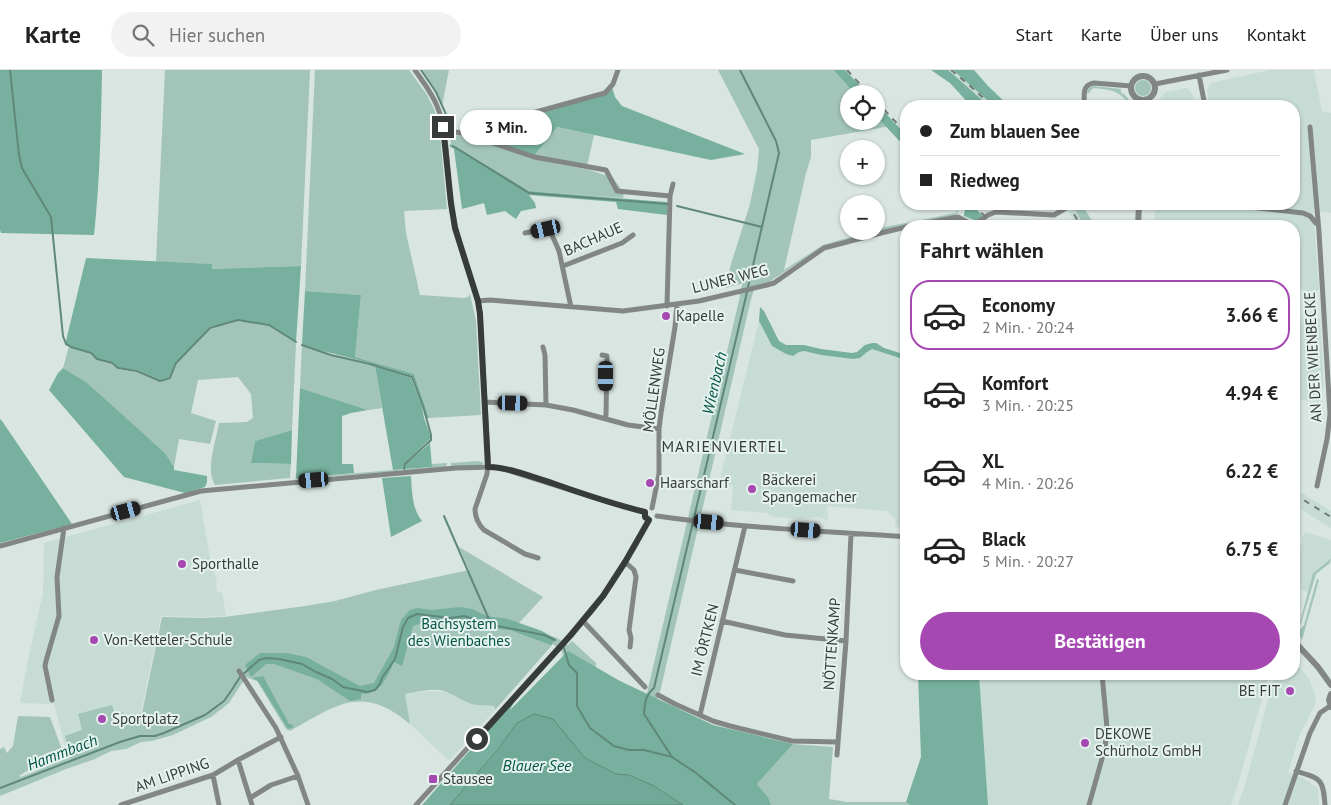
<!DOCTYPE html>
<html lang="de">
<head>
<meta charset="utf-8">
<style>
	body { margin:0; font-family:"PT Sans",sans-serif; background:#f2f2f2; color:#222; height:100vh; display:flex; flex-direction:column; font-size:19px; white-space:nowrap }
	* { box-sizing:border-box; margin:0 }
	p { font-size:16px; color:#767676 }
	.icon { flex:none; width:28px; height:28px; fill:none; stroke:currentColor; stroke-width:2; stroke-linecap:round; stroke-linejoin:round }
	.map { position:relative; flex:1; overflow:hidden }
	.drawer { position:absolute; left:900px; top:150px; width:400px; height:460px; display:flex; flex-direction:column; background:#fff; border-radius:20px; box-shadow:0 1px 4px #0004 }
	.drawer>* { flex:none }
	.banner { position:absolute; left:900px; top:30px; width:400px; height:110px; border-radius:20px; box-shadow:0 1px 4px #0004; display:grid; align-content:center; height:110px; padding:0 20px; background:#fff }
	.tools { position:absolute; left:840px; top:15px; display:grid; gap:10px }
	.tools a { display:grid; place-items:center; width:45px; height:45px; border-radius:50%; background:#fff; box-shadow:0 1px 4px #0004; font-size:25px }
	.end { position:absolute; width:22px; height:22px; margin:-11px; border:6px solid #373c3a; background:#fff; box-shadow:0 0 0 2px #fff }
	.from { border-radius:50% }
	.bubble { position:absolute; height:35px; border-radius:18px; background:#fff; box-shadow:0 1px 4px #0004; font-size:16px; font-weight:700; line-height:35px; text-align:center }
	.car { position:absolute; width:15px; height:30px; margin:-15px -8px; border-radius:6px; box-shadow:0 0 4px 1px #0007; background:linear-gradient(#222 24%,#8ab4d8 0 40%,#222 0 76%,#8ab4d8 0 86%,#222 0) }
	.banner b { display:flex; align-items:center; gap:18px; height:48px; font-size:19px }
	.banner b+b { border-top:1px solid #e0e0e0 }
	.banner i { width:12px; height:12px; background:#222 }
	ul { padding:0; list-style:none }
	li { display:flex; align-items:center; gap:15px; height:70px; margin:0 10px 8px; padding:0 10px; border:2px solid transparent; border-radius:20px }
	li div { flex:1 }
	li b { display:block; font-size:19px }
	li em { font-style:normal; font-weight:700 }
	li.active { border-color:#a648b2 }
	li>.icon { width:45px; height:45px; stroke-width:1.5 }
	h2 { padding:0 20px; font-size:22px; line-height:60px }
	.action { display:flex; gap:10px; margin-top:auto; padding:10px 20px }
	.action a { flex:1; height:58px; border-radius:30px; background:#a648b2; color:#fff; font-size:20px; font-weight:700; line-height:58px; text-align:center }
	header { display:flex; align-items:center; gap:30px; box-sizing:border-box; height:70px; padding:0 25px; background:#fff; border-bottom:1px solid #e0e0e0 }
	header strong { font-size:24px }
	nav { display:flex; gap:28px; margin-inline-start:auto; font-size:18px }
	.search { width:350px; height:45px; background:#f2f2f2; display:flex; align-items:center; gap:12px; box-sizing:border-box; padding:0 18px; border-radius:28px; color:#767676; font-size:19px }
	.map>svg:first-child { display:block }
	.built { fill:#c7dcd4 }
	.green { fill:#a2c4b9 }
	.forest { fill:#77b09e }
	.water { fill:#70a997; stroke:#5f887b }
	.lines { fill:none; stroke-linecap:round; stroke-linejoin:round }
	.stream { stroke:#5f887b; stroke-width:2 }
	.minor { stroke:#828785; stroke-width:5 }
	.tertiary { stroke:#828785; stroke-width:6 }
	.rail { stroke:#737b78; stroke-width:2; stroke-dasharray:6 6; stroke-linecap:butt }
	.route { stroke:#373c3a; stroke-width:6 }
	.poi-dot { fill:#a648b2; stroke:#e5f2ee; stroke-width:2 }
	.labels { text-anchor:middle; stroke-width:4; stroke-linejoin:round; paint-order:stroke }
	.street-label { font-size:15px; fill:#373c3a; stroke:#e5f2ee }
	.poi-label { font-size:15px; fill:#373c3a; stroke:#e5f2ee; text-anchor:start }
	.park-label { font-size:15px; fill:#035544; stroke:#e5f2ee }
	.water-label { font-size:16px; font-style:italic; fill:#035544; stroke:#e5f2ee }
	.neighbourhood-label { font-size:16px; letter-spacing:1px; fill:#373c3a; stroke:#e5f2ee }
</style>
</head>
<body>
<header>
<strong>Karte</strong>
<div class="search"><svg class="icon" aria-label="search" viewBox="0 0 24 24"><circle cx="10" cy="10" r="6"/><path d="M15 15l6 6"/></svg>Hier suchen</div>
<nav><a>Start</a><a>Karte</a><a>Über uns</a><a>Kontakt</a></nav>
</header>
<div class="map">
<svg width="1331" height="735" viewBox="0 0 1331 735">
	<rect width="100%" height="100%" fill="#d8e5e0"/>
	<!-- built -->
	<path class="built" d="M948,0H953L994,36H989Z
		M1270,0H1314L1322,42L1331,43V143L1320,142L1313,139L1319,219L1316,222L1304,220L1294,215V156H1154L1155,134H1294V36H1210L1207,21L1209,16L1211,13Z
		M1187,18L1193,25L1195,36H1158L1159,30L1165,22Z
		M1064,134H1071L1084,156H1077Z
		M1301,247L1320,249L1324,319L1319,320V332L1294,329V304Z
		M759,251L772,276L786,284L793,286L799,282L804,281L821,285L853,289L860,288L867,282L872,279L906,290V458L895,457L896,450L887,441L827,436L828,450L817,447L804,449L773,447L767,443L731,440L733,415L719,414Z
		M1294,418L1331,441V458L1294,435Z
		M200,430L211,493L217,511L216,512L217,521L219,523L222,522L226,546L204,547L161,546L137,661L75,683L67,684L54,634L20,633L27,594L43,523L44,473Z
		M1305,462L1331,470V488L1327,492L1313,503L1308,522L1294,518V489L1302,473V468Z
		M1294,591L1309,609L1316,628L1314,637L1299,666L1288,703L1303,708L1318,718L1319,735H1238L1246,712L1275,604H1294Z
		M979,604H1269L1237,717L1231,735H988Z
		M424,621L454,622L482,631L495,637V640L451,689L448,690L410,654L404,624Z"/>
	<!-- green -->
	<path class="green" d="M165,0H310L301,196L212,199L211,194L156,192Z
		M315,0H409L427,25L434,39L439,56L441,75V76L447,139L404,141L406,163L420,225L464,228L468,227L470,224L476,251L481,345L429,348L414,304L355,287L361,225L305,221Z
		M421,0H449L442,36L434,20Z
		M718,0H839L861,24H849V51H876V40L891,56L811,70V87L806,103L784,200L823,175L871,161H876V160L885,157L956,143L957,140L958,142L954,146L932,149L896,157L825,175L769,212L755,217L751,229L660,622L655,634L563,587L562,582L553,574L495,640V637C489,634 483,636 476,635C465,633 457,626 447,622C435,617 417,622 405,624L410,654C363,614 337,634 290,661L286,659L257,611L246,607L229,633L211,647L173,665L152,671L141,672L126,679L111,681L95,689L66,699L0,726V679L4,677L7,683L13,676L18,646L50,647L64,685C50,693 33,696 19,706L21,707L70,687L65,666L82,660L78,644L112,635L115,645L123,642L125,647L142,643L162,547L203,548L224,547L305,536L335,531L376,520L469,500L459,477L543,527L518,554L557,568L568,575L572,571L596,593V600L646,627L740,226L739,223L743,213L726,218L731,194L750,134L757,100L759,79Z
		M1135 18a8 8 0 1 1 16 0a8 8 0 1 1-16 0Z
		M1093,16L1121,19V23L1124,24L1134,36H1130C1120,20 1111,20 1094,18L1091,20L1088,24L1087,22L1089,18Z
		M556,57L594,65L587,96L534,86Z
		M463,64L533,89L590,100L613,108L624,123L623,128L529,121L451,74L450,67Z
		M1078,136H1083L1095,156H1084L1074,138Z
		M238,251L268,255L296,273L292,360L255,371L251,393L291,394L290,408L215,415C205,400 216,371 219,353L247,352L253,348L251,324L238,307L198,310L191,343L216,351L210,374L179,369L174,397L165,383L87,314L63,298L69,276L90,284L97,290L111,294L118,299L137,302L160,312L171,308L177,293L210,259Z
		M302,275L331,285L375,296L382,338L368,340L300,318Z
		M478,391L484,393L481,395L451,397V393Z
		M447,393L446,397L297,409L295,408L432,397V394Z
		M1331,488L1330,493L1316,504L1301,553L1295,559L1294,558L1300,552L1313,503L1327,492Z
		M1317,509L1319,510L1302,570L1298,562L1304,555Z
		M793,674L833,677L829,729L847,732H906L910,735H771L768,727L757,714Z"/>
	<!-- forest -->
	<path class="forest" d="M0,0H102C101,56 100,109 94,165L1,163L0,160Z
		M834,0H845L868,24H855Z
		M931,0H948L989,36H971L950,13Z
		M953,0H974L988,16L1009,36H994Z
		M612,17L615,27L622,36L745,84L711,90L557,57L534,86L469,63L606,24Z
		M876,33L906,65V78L876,46Z
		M451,74L529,121L666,132L671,133V136H667V145L618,139L616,132L529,125L535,133L536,138L521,141L516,149L505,141L487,145L484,133L462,139L454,79L449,76Z
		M953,134H971L982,145V147L979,150H974L964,146V144L965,141L963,138L955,136Z
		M86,188L212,194V199L301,196L296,272L268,254L238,250L210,257L176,292L170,307L160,310L138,300L118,298L113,293L98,289L91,283L65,275Z
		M305,221L361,225L355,287L414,304L429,348H426L423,336L412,306L370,293L319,280L302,274Z
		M760,237L764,241L779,271L786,275H804L821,279L852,283L857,282L865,275L872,273H876L884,278L906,285V290L872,279L867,282L860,288L853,289L821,285L804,281L799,282L793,286L786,284L772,276L759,251Z
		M375,296L411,308L422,336L424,348L430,365V369L405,393L403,399L393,400Z
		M63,298L87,313L165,383L174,397V400L207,406V412L205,417L185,423L124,407L49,320L58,303Z
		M300,318L368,340L351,343L342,346V394H353L354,403L296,408Z
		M0,349L2,351L72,454L0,473Z
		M292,360L291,394L251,393L255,371Z
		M431,369L430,374L432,397L404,399L406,394L429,374Z
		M411,406C412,421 412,439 422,451L391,467L382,408Z
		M460,537L472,539L487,546L508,549L542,561L556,569L551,575L510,560L488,558L466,550L421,553L413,556L402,596L394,592C387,607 380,625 361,624V629L350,631L317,609L274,594H266L251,607L245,595L260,583H287L306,587L360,616L374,613L394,577L401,550L410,540L418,538L431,540Z
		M568,581L620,611L713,655L793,674L757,714L768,727L771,735H683L654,716L629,705L616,704L585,688L571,672L517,653L498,679L450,735H422L501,645L514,632L510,640Z
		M918,604H979L988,735H910L906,732L921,687Z
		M263,606L289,654H292L294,657L288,659L258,611L252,608Z"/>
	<!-- water -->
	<path class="water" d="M534,644L553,649L585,688L616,704L629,705L654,716L683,735H450L498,679L517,653Z"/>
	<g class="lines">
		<!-- stream -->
		<path class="stream" d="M10,0L19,85L22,98L51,147L63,266L66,274L71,277L91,283L97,289L112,293L118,298L137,301L160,311L170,308L176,293L210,258L238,250L269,255L296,272
			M421,0L436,22L449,51
			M740,0L776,71L779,83L748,217
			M453,76L529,123L667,134
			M677,136L762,157
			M302,275L331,285L370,294L412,307L423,336L431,365V370L405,394L404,399
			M444,446L491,554
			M564,578L569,595L577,603V636L590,658L614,676L629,680H644L672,687L696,703L735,735
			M672,687L644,644C645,632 645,626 654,618L747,222
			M0,718L120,672L140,666H155L164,663L205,645L224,631L231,621L240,607L259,590L266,588L279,589L302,594L316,602L332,609L343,617L367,622L375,620L380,614L382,608L395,589L403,557L408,548L417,544L451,548L464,546L492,555L544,565L555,570"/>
		<!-- minor -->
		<path class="minor" d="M415,0C423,12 432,23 437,36C449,64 446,105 451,135C456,168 468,199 478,231L480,244L488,389L487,404L475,439C475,448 478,454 484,460L525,484L538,488
			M1199,5L1205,36
			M1155,14L1227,0
			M1084,36C1085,26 1081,15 1094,13L1131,16
			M443,57L454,62L463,63L534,87L606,100L617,121L670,126
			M1310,57L1319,162L1330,344L1327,369L1317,416
			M463,62L605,23L613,14L618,0
			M1208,134H1221
			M1231,134L1240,136L1303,143L1310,146L1316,153
			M974,155L988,145L996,142L1054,145L1073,134
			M909,156L958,147L975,156
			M525,163L546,159L552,165L559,181L571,237
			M563,196L622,173L633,165
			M478,231L490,230L623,241L699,231L767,215L774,213L824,178L881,163L906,157
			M667,236L670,126L673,114
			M543,277L545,285L546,335
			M602,285L607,286L606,345L605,349
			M485,332L546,335L573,340L628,355L659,359
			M652,438L659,404V359L661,343L675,257L677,235
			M657,446C739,458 823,461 906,467
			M0,476L201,421L456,398L494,397L507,400L612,433L645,442
			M625,492L634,500L636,507L629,560L631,568L630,577
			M735,500L793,511
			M583,551L645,617
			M722,551L785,565L846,571
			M239,601L276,658L298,706L308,735
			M658,625L675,634L713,651L730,656L792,671L838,672
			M52,630L45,596L46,591L59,546L57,507L64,458
			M700,645L745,456
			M837,685L846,571L851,464
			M238,690L252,735
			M1296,701C1321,709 1323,708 1325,735
			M213,705L219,735
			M250,728L271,715L298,706
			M121,735L213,705L238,690L281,667
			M416,735L591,542C613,514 632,483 649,450
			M1089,735L1105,678L1107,658L1102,604
			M1285,735L1310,663L1320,643L1330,636"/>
		<!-- tertiary -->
		<path class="tertiary" d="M1131 18a12 12 0 1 1 24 0a12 12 0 1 1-24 0Z
			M1138,156L1139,134
			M1294,571L1318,597L1331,615
			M1331,624L1329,630L1331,637"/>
		<!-- rail -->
		<path class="rail" d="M847,0L869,24
			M951,0L968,14L992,36
			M876,31L906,63
			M973,134L994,156
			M1068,134L1081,156
			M1294,424L1331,447"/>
	</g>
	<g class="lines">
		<!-- route -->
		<path class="route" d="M443,57L451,133L455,158L478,231L480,244L488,397C509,397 531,407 552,413C583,424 613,434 645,442V447L649,450L625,492L603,526L570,566L477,669"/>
	</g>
	<!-- markers -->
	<g class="poi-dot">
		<circle cx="666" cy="246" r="5"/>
		<circle cx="650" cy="413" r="5"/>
		<circle cx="752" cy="419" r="5"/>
		<circle cx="182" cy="494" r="5"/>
		<circle cx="94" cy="570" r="5"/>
		<circle cx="1290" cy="621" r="5"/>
		<circle cx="102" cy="649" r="5"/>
		<circle cx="1085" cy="673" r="5"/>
		<rect x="428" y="704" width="10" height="10" rx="2.5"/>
	</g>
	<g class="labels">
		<!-- street labels -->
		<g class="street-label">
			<text transform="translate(593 169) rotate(-24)" y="5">BACHAUE</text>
			<text transform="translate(730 209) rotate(-14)" y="5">LUNER WEG</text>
			<text transform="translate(1313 287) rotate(-93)" y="5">AN DER WIENBECKE</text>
			<text transform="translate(654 320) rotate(-82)" y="5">MÖLLENWEG</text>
			<text transform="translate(705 570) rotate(-76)" y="5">IM ÖRTKEN</text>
			<text transform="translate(832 574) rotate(-86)" y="5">NÖTTENKAMP</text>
			<text transform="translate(172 705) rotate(-19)" y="5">AM LIPPING</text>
		</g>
		<!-- poi labels -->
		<g class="poi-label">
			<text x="676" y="251">Kapelle</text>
			<text x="762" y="415">Bäckerei<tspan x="762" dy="17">Spangemacher</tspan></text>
			<text x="660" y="418">Haarscharf</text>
			<text x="192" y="499">Sporthalle</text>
			<text x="104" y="575">Von-Ketteler-Schule</text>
			<text x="1280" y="626" text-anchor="end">BE FIT</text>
			<text x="112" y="654">Sportplatz</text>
			<text x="1095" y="669">DEKOWE<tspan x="1095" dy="17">Schürholz GmbH</tspan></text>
			<text x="443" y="714">Stausee</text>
		</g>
		<!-- park labels -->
		<g class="park-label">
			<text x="459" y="559">Bachsystem<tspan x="459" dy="17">des Wienbaches</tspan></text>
		</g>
		<!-- water labels -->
		<g class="water-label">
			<text transform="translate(714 313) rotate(-77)" y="6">Wienbach</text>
			<text transform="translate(62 682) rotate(-21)" y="6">Hammbach</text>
			<text x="537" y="701">Blauer See</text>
		</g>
		<!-- neighbourhood labels -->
		<g class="neighbourhood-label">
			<text x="724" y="382">MARIENVIERTEL</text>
		</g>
	</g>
</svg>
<div class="tools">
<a><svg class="icon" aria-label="locate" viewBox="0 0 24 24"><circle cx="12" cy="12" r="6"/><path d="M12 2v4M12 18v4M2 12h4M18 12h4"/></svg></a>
<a>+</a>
<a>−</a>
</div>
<i class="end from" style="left:477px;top:669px"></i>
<i class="end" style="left:443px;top:57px"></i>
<div class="bubble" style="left:460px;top:40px;width:92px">3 Min.</div>
<i class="car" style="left:546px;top:159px;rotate:257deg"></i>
<i class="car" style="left:606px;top:306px;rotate:180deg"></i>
<i class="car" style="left:513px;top:333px;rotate:91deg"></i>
<i class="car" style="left:314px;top:410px;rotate:265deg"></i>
<i class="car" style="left:126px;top:441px;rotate:75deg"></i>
<i class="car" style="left:709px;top:452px;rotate:95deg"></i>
<i class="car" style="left:806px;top:460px;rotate:94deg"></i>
<div class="banner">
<b><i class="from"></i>Zum blauen See</b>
<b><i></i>Riedweg</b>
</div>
<section class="drawer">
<h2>Fahrt wählen</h2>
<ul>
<li class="active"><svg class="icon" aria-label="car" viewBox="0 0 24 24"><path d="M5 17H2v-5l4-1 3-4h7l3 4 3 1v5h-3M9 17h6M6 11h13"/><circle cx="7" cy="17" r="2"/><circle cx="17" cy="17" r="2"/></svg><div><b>Economy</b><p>2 Min. · 20:24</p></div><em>3.66 €</em></li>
<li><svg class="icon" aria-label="car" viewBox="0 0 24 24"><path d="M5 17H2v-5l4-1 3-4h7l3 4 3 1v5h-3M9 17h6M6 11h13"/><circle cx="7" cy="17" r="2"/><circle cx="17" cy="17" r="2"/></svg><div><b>Komfort</b><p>3 Min. · 20:25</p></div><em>4.94 €</em></li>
<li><svg class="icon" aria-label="car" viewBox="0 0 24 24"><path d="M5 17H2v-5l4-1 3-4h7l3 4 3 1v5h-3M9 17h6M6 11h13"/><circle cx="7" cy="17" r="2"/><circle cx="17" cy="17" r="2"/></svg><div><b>XL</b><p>4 Min. · 20:26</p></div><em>6.22 €</em></li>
<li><svg class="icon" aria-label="car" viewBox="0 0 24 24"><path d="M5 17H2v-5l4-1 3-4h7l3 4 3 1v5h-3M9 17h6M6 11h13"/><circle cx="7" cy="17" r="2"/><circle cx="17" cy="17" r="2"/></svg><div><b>Black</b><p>5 Min. · 20:27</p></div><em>6.75 €</em></li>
</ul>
<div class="action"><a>Bestätigen</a></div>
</section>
</div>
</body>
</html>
